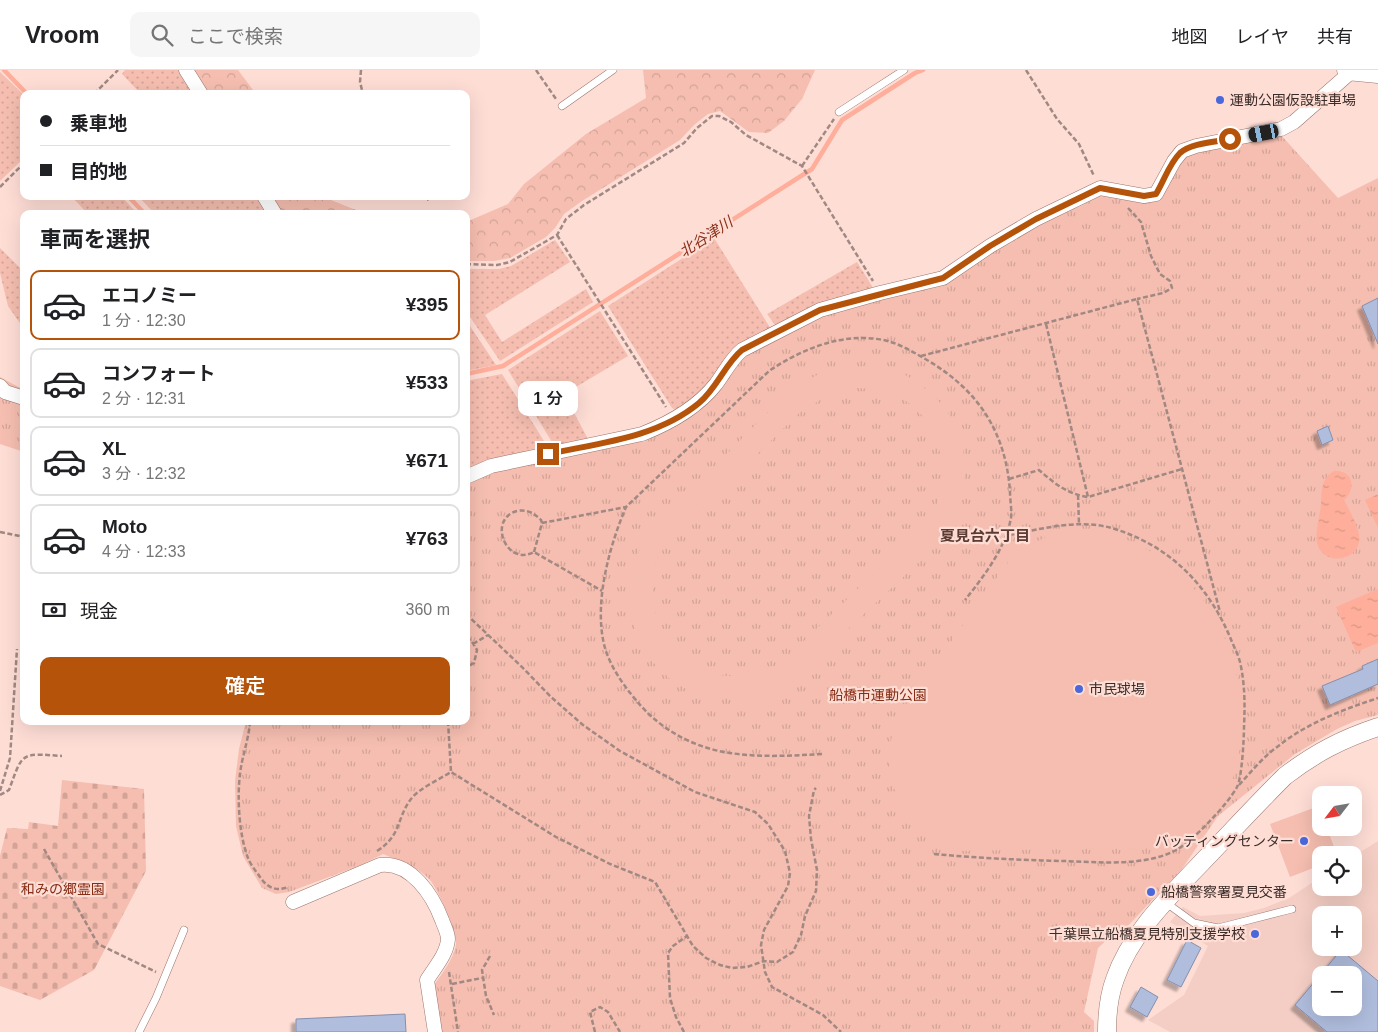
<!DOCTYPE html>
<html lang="ja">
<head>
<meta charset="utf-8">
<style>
	body { margin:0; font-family:Arial,"Noto Sans JP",sans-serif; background:#f6f6f6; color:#202124; height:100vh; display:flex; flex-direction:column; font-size:19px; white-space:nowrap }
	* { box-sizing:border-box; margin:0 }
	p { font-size:16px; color:#757577 }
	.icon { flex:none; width:28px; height:28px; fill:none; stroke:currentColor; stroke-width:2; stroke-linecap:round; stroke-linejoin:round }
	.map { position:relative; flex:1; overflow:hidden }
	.sheet { position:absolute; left:20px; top:140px; width:450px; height:515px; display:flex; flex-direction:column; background:#fff; border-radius:10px; box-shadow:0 5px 20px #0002 }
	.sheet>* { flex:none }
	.top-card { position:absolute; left:20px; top:20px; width:450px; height:110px; border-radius:10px; box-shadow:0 5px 20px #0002; display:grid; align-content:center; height:110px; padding:0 20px; background:#fff }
	.needle { width:32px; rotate:239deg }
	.tools { position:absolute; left:1312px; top:716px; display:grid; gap:10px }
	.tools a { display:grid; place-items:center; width:50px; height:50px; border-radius:10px; background:#fff; box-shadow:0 5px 20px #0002; font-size:25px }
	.end { position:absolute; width:22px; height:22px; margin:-11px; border:6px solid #b45309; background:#fff; box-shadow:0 0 0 2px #fff }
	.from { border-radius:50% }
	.bubble { position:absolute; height:35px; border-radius:10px; background:#fff; box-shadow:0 5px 20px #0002; font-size:16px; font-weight:600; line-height:35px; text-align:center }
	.car { position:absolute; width:15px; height:30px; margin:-15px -8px; border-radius:6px; box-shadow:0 0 4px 1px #0007; background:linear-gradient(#222 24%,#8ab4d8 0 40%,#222 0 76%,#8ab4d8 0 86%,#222 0) }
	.top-card b { display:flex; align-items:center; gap:18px; height:48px; font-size:19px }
	.top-card b+b { border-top:1px solid #e0e0e0 }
	.top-card i { width:12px; height:12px; background:#202124 }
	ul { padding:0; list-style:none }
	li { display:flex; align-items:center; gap:15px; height:70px; margin:0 10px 8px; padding:0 10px; border:2px solid #e0e0e0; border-radius:10px }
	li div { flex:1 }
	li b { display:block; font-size:19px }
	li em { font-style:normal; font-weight:600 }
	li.selected { border-color:#b45309 }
	li>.icon { width:45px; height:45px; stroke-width:1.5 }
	h2 { padding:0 20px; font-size:22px; line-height:60px }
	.pay { display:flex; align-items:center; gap:12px; height:55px; padding:0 20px; font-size:19px }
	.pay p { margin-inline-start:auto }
	.primary-button { display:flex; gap:10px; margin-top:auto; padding:10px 20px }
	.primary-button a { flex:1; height:58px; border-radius:10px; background:#b45309; color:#fff; font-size:20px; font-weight:600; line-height:58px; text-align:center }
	header { display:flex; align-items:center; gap:30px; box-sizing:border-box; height:70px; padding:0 25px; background:#fff; border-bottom:1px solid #e0e0e0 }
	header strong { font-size:24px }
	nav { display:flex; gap:28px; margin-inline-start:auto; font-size:18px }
	.search { width:350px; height:45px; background:#f6f6f6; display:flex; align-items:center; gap:12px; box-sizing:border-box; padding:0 18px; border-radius:10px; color:#757577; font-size:19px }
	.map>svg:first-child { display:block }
	.built { fill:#f4cec4; fill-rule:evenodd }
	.grass { fill:url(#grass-dots) }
	.forest { fill:url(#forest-crowns) }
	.cemetery { fill:url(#cemetery-stones) }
	.park { fill:url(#park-tufts) }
	.garden { fill:#f5beb0; fill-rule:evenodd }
	.water { fill:url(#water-ripples) }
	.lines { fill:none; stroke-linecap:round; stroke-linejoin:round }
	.stream { stroke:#feae9a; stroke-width:4.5 }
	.building { fill:#b0bddd; stroke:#848fae; fill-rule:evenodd; filter:url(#shadow) }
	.service-casing { stroke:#99756c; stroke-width:8 }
	.minor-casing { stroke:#99756c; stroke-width:15 }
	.tertiary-casing { stroke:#99756c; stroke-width:19 }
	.secondary-casing { stroke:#99756c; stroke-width:21 }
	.path { stroke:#a18882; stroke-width:2.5; stroke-dasharray:5 2.5; stroke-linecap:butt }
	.service { stroke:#fff; stroke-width:7 }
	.minor { stroke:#fff; stroke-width:14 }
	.tertiary { stroke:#fff; stroke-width:18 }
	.secondary { stroke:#fff; stroke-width:20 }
	.route { stroke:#b45309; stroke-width:6 }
	.poi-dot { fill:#4a68dc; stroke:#feddd5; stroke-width:2 }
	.labels { text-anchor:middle; stroke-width:4.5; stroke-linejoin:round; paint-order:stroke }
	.poi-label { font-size:14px; fill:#3a2b27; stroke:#feddd5; text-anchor:start }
	.park-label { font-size:14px; fill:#872d15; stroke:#feddd5 }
	.water-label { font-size:15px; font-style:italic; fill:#8a2f18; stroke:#feddd5 }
	.neighbourhood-label { font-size:15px; font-weight:bold; fill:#5b3b33; stroke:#feddd5 }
</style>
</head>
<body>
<header>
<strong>Vroom</strong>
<div class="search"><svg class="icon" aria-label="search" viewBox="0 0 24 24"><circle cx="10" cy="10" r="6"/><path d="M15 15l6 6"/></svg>ここで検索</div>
<nav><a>地図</a><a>レイヤ</a><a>共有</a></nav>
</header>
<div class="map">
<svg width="1378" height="962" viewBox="0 0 1378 962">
	<defs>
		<pattern id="grass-dots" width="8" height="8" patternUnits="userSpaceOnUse" patternTransform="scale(1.25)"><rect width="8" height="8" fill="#f5beb0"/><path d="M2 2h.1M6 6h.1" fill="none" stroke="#d3a397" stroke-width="1.8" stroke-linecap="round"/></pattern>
		<pattern id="forest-crowns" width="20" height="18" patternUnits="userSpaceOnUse" patternTransform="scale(1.25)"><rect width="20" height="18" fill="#f5beb0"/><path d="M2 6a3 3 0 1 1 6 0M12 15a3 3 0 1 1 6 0" fill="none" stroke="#d3a397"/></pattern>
		<pattern id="cemetery-stones" width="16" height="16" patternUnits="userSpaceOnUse" patternTransform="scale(1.25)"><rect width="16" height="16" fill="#f5beb0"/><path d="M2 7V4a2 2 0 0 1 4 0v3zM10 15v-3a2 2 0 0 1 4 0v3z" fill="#d3a397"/></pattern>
		<pattern id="park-tufts" width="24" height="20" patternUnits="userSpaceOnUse" patternTransform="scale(1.25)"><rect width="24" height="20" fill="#f5beb0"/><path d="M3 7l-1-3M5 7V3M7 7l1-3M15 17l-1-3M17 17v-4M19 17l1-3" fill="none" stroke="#d3a397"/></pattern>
		<pattern id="water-ripples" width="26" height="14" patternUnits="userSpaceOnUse" patternTransform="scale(1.25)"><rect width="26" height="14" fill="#feae9a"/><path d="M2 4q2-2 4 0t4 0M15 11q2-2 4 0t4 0" fill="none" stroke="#da9685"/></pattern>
		<filter id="shadow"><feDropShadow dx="-4.5" dy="4.5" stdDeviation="1" flood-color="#0004"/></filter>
	</defs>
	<rect width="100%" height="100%" fill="#feddd5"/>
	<!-- built -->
	<path class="built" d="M1378,771V962H1170L1148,950L1184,925L1208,876L1170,852L1183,837L1200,846L1244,843L1264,838L1289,828L1321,807V818H1354V786ZM1321,845H1354V878H1321ZM1321,905H1354V938H1321Z"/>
	<!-- grass -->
	<path class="grass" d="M125,0H180L195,24H141L122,4Z
		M0,2L24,25V88L0,111Z
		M71,126H121L138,144H88Z
		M138,126H259L270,144H155Z
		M714,168L771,259L695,331L677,341L672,338L608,236Z
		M555,170L570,192L485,245L502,272L586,219L593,232L500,291L466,241V199H499L511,196Z
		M0,178L24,202V259L8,236L0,203Z
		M857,192L872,216V221L821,235L775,255L767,244Z
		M600,241L628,286L564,324L588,369L555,377L508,300Z
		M466,250L496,295L466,301Z
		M502,304L549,379L466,402V311Z"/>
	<!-- forest -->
	<path class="forest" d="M193,0H238L256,24H207Z
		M643,0H815L802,29L784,51L768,63L749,62L720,41L708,44L694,55L680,70L582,131L564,144L555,158L546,167L510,188L494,191H466V152L508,134L524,114L586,64L646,28Z
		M269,126H329L331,130L366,144H280Z"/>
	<!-- cemetery -->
	<path class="cemetery" d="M62,710L144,719L146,801L94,900L40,930L0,916V786L7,758L28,759L29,752L58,756Z"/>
	<!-- park -->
	<path class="park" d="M1281,65L1338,128L1378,108V645L1355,651L1337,659L1295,684L1218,746L1182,799L1122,862L1113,864L1098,878L1084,942L1094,951V962H441L434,915C443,902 453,890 456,875C458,863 438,820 430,810C419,797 399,791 383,784L361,795L289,822L276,824L262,818L243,786L236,756L235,711L239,679L246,651H466V412L493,400L627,371L644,372L700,341L741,287L828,244L925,218L1055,144L1079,137L1100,126L1118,125L1150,130L1185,84Z
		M0,307L24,320V382L0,374Z"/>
	<!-- garden -->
	<path class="garden" d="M869,296C894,297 909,305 928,321C960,348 971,384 961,425C959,436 956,448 950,458C946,464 940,470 936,476L759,643L746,628L731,627L716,629L691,622L671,610L653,592L638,568L630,545L626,519L629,503L646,466L790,320L826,300ZM850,318C891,317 922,331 937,372C944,393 944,411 938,432C935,439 930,446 927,452L778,596C766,596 764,602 754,604C743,606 729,607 719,605C677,600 654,564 653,523C653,512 653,500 657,489C660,484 664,478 667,473L799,343L830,324Z
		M1085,460C1190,469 1258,585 1239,683C1236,698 1233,712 1226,726C1211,758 1175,773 1142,778L957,781C941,777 926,767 915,754C887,721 882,685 899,645L1003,499C1007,494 1011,488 1016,484C1035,468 1061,462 1085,460Z
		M1319,736L1321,743V758H1327L1337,785H1321V795L1290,807L1270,754Z"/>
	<!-- water -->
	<path class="water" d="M1334,401C1353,400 1357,418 1344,430C1349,440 1357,453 1359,465C1363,491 1323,498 1317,473C1315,462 1320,446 1321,434C1322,421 1321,408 1334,401Z
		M1378,424V458L1365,430Z
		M1378,519V573L1356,582L1336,537Z"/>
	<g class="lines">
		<!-- stream -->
		<path class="stream" d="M4,0L27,24
			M128,126L145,144
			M466,304L503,296L812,99L842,50L915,3L923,0"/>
	</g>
	<!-- building -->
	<path class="building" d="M1378,228V274L1362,236Z
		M1328,356L1333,370L1322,375L1317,361Z
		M1378,589V614L1330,635L1322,616L1363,599L1362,596Z
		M1187,870L1201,878L1181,917L1167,910Z
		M1341,880L1378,911V962H1327L1295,935ZM1321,905H1354V938H1321Z
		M1141,917L1158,927L1147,947L1130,937Z
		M405,944L406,962H296V949Z"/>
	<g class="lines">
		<defs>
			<path id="service" d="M562,36L613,0
				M839,42L904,0
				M1165,832L1194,853L1218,858L1292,839
				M139,962L156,928L184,860"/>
			<path id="minor" d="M186,0L201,24
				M264,126L275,144
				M0,316L5,322L24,328
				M466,407L491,396L642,364C670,353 697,338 716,314C725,302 731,289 742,280L820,240L880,223L943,208L990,176L1036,149L1100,118L1144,126L1156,124L1174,91L1182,81L1196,76L1281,59L1294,52L1352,1
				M293,832L380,795C411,791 433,826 442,850C444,856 448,863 448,869C447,884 435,897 427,910L435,962"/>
			<path id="tertiary" d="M1107,962C1107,945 1109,925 1115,909C1131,862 1172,824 1206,788C1232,761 1258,733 1285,706C1315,683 1342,669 1378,657"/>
			<path id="secondary" d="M1347,0L1378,3"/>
		</defs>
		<!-- service casing -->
		<use href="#service" class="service-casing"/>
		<!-- minor casing -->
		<use href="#minor" class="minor-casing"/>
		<!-- tertiary casing -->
		<use href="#tertiary" class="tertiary-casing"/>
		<!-- secondary casing -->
		<use href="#secondary" class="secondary-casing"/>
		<!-- path -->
		<path class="path" d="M361,0L360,12L363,24
			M536,0L556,29
			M1026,0L1057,49L1079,74L1094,106
			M94,24L118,0
			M802,96L834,49
			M0,117L24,93
			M426,126L429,131
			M1128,138L1141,152L1151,186L1160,204L1170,211L1172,218L1163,223L1137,229
			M557,165L666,337
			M466,194L497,195L510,192L557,165L566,149L584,135L684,73L697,58L712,46H719L731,52L746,65L802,96L873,211
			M1046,254L1088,427
			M921,286L1137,229L1220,542
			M1009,409L1039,400C1054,413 1067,424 1088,427L1182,399
			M1078,425L1079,454
			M542,453L626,437
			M0,462L24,467
			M534,482L542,453L541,450C534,443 527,439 517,441C487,449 506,497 534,482L602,521
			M466,544L522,597L551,627L583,655L620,681L695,722L755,742L768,754L785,781L790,803L788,816L764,860L761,875L765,902L772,917L823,945L841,962
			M466,568L471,570L477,580L474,593L466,597
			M473,574L488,565
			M250,651C249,669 242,686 240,704C237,728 239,765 248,788C250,793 254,799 258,804C266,817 274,822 289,817
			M448,651L451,702
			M822,684C787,686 753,688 719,681C688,674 662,659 641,636C627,620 611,599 605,578C593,535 609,477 626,437L769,301C802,279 842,262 883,270C899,273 913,282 927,290C978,320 1006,362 1010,422C1010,430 1012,440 1011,448C1005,479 984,506 965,530
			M1239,715C1251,702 1263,687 1277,677C1307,653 1342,640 1378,628
			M0,721L10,688L17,579
			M0,725L9,720C23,682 20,683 62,686
			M44,779L98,874L156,902
			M377,781C402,765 396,749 411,729C418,719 440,709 451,702L556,767L610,794L655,812L693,876L706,888L720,895L732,898L747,897L764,891L777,892L793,882L801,865L805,846L816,821L817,800L811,769L809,746L814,720L816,718
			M934,784C977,788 1020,790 1063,791C1098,792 1145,797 1176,780C1193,771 1228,734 1237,717C1242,708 1244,668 1244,657C1245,635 1245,614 1240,592C1238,584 1233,575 1230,567C1208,516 1172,478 1118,460C1081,447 1042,459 1005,466
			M490,886L482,900L486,926L494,945
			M449,902L458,962
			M452,914L482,908
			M595,962L590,942L600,937L608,942L620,962
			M684,962L676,947L670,928L668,883L673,876L687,866"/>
		<!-- service -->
		<use href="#service" class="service"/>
		<!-- minor -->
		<use href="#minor" class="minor"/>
		<!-- tertiary -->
		<use href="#tertiary" class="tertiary"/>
		<!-- secondary -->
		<use href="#secondary" class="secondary"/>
	</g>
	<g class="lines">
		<!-- route -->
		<path class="route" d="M548,384C599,373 657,368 699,333C717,318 725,294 742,280L820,240L943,208L990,176L1036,149L1100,118L1144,126L1156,124C1164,111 1169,94 1180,83C1191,73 1215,72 1230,69"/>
	</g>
	<!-- markers -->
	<g class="poi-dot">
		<circle cx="1220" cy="30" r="5"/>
		<circle cx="1079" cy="619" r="5"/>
		<circle cx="1304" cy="771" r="5"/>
		<circle cx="1151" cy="822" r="5"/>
		<circle cx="1255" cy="864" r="5"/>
	</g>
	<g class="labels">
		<!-- poi labels -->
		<g class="poi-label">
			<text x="1230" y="35">運動公園仮設駐車場</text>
			<text x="1089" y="624">市民球場</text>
			<text x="1294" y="776" text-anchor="end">バッティングセンター</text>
			<text x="1161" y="827">船橋警察署夏見交番</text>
			<text x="1245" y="869" text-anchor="end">千葉県立船橋夏見特別支援学校</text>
		</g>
		<!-- park labels -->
		<g class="park-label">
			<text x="878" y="630">船橋市運動公園</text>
			<text x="63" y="824">和みの郷霊園</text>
		</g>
		<!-- water labels -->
		<g class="water-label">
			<text transform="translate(706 167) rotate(-33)" y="5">北谷津川</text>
		</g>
		<!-- neighbourhood labels -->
		<g class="neighbourhood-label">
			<text x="985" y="471">夏見台六丁目</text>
		</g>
	</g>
</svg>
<div class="tools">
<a><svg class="needle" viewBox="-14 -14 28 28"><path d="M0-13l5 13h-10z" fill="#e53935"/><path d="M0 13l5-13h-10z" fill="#757577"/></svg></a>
<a><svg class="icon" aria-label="locate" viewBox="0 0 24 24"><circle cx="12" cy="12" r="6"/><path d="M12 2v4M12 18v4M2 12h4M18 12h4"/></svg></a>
<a>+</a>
<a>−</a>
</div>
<i class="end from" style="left:1230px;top:69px"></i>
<i class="end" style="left:548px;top:384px"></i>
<div class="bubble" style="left:518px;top:311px;width:60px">1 分</div>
<i class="car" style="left:1264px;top:63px;rotate:259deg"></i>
<div class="top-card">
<b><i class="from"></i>乗車地</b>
<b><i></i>目的地</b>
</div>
<section class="sheet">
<h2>車両を選択</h2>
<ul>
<li class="selected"><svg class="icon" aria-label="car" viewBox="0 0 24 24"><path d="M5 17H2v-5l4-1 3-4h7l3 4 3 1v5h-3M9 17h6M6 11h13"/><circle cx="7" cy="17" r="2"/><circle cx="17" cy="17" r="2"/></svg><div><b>エコノミー</b><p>1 分 · 12:30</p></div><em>¥395</em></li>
<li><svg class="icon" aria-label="car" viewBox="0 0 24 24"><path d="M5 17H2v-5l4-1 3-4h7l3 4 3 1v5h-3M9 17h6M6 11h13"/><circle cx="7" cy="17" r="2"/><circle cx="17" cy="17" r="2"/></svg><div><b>コンフォート</b><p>2 分 · 12:31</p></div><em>¥533</em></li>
<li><svg class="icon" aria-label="car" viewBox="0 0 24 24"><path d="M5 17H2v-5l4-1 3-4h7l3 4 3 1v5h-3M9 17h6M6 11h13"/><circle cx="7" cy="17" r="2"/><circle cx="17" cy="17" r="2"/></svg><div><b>XL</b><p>3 分 · 12:32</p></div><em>¥671</em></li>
<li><svg class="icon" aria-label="car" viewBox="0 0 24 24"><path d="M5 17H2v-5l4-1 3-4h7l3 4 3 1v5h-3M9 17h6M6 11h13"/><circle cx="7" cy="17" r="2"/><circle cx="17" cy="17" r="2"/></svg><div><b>Moto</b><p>4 分 · 12:33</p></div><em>¥763</em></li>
</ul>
<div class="pay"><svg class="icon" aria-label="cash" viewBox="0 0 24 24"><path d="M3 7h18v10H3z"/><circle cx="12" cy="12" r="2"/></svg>現金<p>360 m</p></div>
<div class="primary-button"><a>確定</a></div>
</section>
</div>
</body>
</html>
